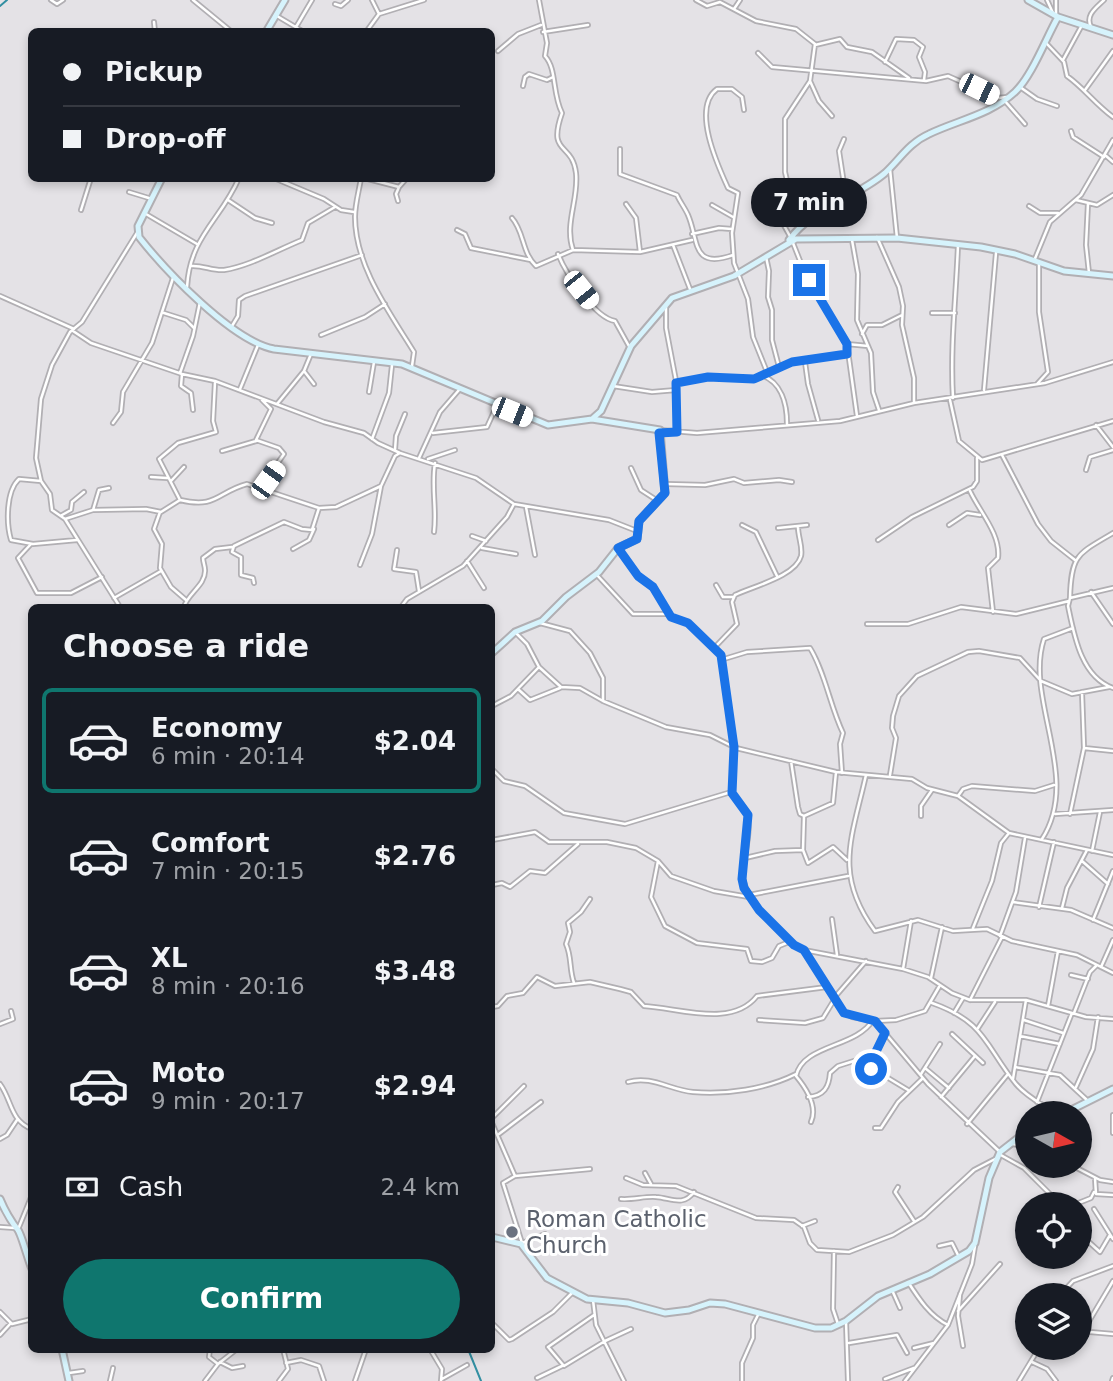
<!DOCTYPE html>
<html lang="en">
<head>
<meta charset="utf-8">
<style>
	body { margin:0; font-family:"DejaVu Sans",sans-serif; background:#20242c; color:#f1f3f6; height:100vh; display:flex; flex-direction:column; font-size:26px; white-space:nowrap }
	* { box-sizing:border-box; margin:0 }
	p { font-size:23px; color:#9ea1a6 }
	.icon { flex:none; width:38px; height:38px; fill:none; stroke:currentColor; stroke-width:2; stroke-linecap:round; stroke-linejoin:round }
	.map { position:relative; flex:1; overflow:hidden }
	.drawer { position:absolute; left:28px; top:604px; width:467px; height:749px; display:flex; flex-direction:column; background:#171b24; border-radius:10px; box-shadow:0 4px 10px #0003 }
	.drawer>* { flex:none }
	.banner { position:absolute; left:28px; top:28px; width:467px; height:154px; border-radius:10px; box-shadow:0 4px 10px #0003; display:grid; align-content:center; height:154px; padding:0 35px; background:#171b24 }
	.needle { width:46px; rotate:98deg }
	.controls { position:absolute; left:1015px; top:1101px; display:grid; gap:14px }
	.controls a { display:grid; place-items:center; width:77px; height:77px; border-radius:50%; background:#171b24; box-shadow:0 4px 10px #0003; font-size:35px }
	.end { position:absolute; width:32px; height:32px; margin:-16px; border:9px solid #1a73e8; background:#fff; box-shadow:0 0 0 4px #fff }
	.from { border-radius:50% }
	.bubble { position:absolute; height:49px; border-radius:24px; background:#171b24; box-shadow:0 4px 10px #0003; font-size:23px; font-weight:700; line-height:49px; text-align:center }
	.car { position:absolute; width:21px; height:42px; margin:-21px -10px; border-radius:9px; box-shadow:0 0 5px 2px #0007; background:linear-gradient(#fff 24%,#345 0 40%,#fff 0 76%,#345 0 86%,#fff 0) }
	.banner b { display:flex; align-items:center; gap:24px; height:66px; font-size:26px }
	.banner b+b { border-top:2px solid #363941 }
	.banner i { width:18px; height:18px; background:#f1f3f6 }
	ul { padding:0; list-style:none }
	li { display:flex; align-items:center; gap:21px; height:105px; margin:0 14px 10px; padding:0 21px; border:4px solid transparent; border-radius:10px }
	li div { flex:1 }
	li b { display:block; font-size:26px }
	li em { font-style:normal; font-weight:700 }
	li.selected { border-color:#0f766e }
	li>.icon { width:63px; height:63px; stroke-width:1.5 }
	h2 { padding:0 35px; font-size:32px; line-height:84px }
	.pay { display:flex; align-items:center; gap:18px; height:77px; padding:0 35px; font-size:26px }
	.pay p { margin-inline-start:auto }
	.cta { display:flex; gap:14px; margin-top:auto; padding:14px 35px }
	.cta a { flex:1; height:80px; border-radius:42px; background:#0f766e; color:#fff; font-size:28px; font-weight:700; line-height:80px; text-align:center }
	.map>svg:first-child { display:block }
	.lines { fill:none; stroke-linecap:round; stroke-linejoin:round }
	.stream { stroke:#328fa2; stroke-width:2 }
	.street-casing { stroke:#b1afb3; stroke-width:6 }
	.secondary-casing { stroke:#b1afb3; stroke-width:9 }
	.street { stroke:#fff; stroke-width:2.5 }
	.secondary { stroke:#d6f3fc; stroke-width:5 }
	.route { stroke:#1a73e8; stroke-width:9 }
	.worship-dot { fill:#6b7280; stroke:#fff; stroke-width:2.5 }
	.labels { text-anchor:middle; stroke-width:6; stroke-linejoin:round; paint-order:stroke }
	.worship-label { font-size:23px; fill:#5b616d; stroke:#fff; text-anchor:start }
</style>
</head>
<body>
<div class="map">
<svg width="1113" height="1381" viewBox="0 0 1113 1381">
	<rect width="100%" height="100%" fill="#e4e2e6"/>
	<g class="lines">
		<!-- stream -->
		<path class="stream" d="M0,6L7,0
			M468,1349L481,1381"/>
		<defs>
			<path id="street" d="M51,0L57,4L63,0
				M193,0L232,32
				M539,0L547,43L545,56C557,69 552,93 562,113C547,156 572,141 576,173C579,199 564,224 573,250
				M696,0L707,6L720,2L756,21L796,29L815,44L810,81L785,119V172L788,185L781,220L791,238
				M1047,0L1053,13
				M335,4L341,6L348,0
				M734,9L740,0
				M379,14L424,0
				M277,16L304,32
				M1056,16V0
				M154,22L155,32
				M296,27L312,0
				M1091,27C1085,15 1096,8 1104,0
				M366,32L379,14L372,0
				M543,32L588,25
				M1047,44L1064,62L1067,76C1084,88 1095,104 1113,117
				M815,45L840,39L847,47L872,52L909,78
				M498,51L518,34L541,25
				M758,53L772,67L926,81L948,76L998,98L1007,97
				M1063,60L1081,27
				M885,62L896,39L914,40L923,47L919,57L925,72L924,80
				M810,81L819,101L832,116
				M523,86L525,77L529,74L547,80L553,77
				M1020,87L1037,99L1057,106
				M1085,90L1113,51
				M1004,100L1025,124
				M744,110L742,97L732,89H717C691,108 718,166 728,188L738,193L732,233L734,263L748,299L753,337L767,372
				M1071,131L1073,137L1104,157
				M844,139L839,151L846,197
				M620,149V174L677,195C680,202 685,208 688,215C699,240 691,270 733,255
				M1105,155L1113,162
				M890,169L897,238
				M274,178L324,199L341,210L354,212
				M361,178C359,191 355,204 355,217C355,266 390,313 414,352L412,366
				M364,178L399,187L407,178
				M788,183L795,186L799,209L814,215
				M129,192L152,199
				M228,200L255,218L272,223
				M1076,200L1097,205L1113,195
				M398,201L396,194L399,187
				M1088,203L1086,245L1089,273
				M626,204L636,218L640,252
				M712,205L733,217
				M1029,206L1040,213H1058
				M81,210L91,178
				M146,214L197,244
				M512,218C524,231 522,253 536,266L573,250L640,252L692,240
				M457,230L465,234L471,248L531,260
				M692,234L719,228L732,229
				M877,237L899,287L903,306L902,325L914,378V402
				M852,240L858,274L857,320L871,353L873,392L879,410
				M793,243L806,276L847,344L857,416
				M673,245L690,289
				M558,254C566,274 595,318 615,321L630,348
				M766,257L769,271L768,297L772,310V340L779,367
				M1034,261L1050,222L1081,195L1113,140
				M191,266C203,265 212,271 224,270C250,266 277,250 302,240L308,223L335,207
				M187,287C190,236 221,220 239,178
				M0,296L74,329
				M666,307V328L677,386V432
				M164,313L186,320L194,328
				M932,313H955
				M232,326L238,316L239,300L245,296L362,255
				M73,331L91,343L182,374L215,381L324,422L364,433L378,443L400,453L476,478L514,504L609,520L637,531
				M862,334L867,325H882L902,315
				M321,335L365,317L385,304
				M847,344L868,346
				M805,362L808,384L818,420
				M304,371L314,384
				M180,373L193,336L200,302
				M182,374L181,386L191,393L193,410
				M761,375C782,382 787,405 787,424
				M676,383L708,377L754,379L792,362L846,354
				M1037,384L1048,372L1039,312V263
				M613,386L652,392L676,390
				M240,389L258,345
				M984,390L996,253
				M369,392L374,362
				M953,398C950,347 956,297 958,245
				M950,400L959,441L982,460L1113,421
				M277,404L304,371L311,354
				M113,423L121,412L123,392L152,343L173,278
				M1096,425L1113,447
				M660,430L697,433L840,421L914,403L1045,383L1113,362
				M433,433L487,427L497,405
				M372,439L389,393L392,365
				M395,450L396,436L405,414
				M222,451L256,441
				M1002,455L1038,524L1051,541L1075,560
				M419,458L440,412L459,390
				M428,459L455,450
				M631,468L641,490L658,501
				M1086,470L1090,457L1113,450
				M151,477L167,478
				M41,481L19,479C6,491 6,523 11,540L33,544L77,540
				M171,481L184,467
				M666,484L705,485L734,479L744,483L779,480L792,482
				M261,487L284,454L279,448L256,440L271,409L262,400
				M970,491C979,511 1001,534 998,558L988,568L993,612
				M180,500L159,459L178,443L216,432L213,421L215,382
				M526,507L535,555
				M93,510L99,490L109,488
				M160,512L154,529L162,544L160,568L171,587L186,600
				M62,515L71,510L72,502L84,492
				M65,519L93,510L146,509L161,512L180,500C217,509 217,492 247,484L319,508L336,507L381,486L395,456L400,453
				M742,525L756,532L777,576
				M949,525L967,513L980,515
				M778,528L807,525
				M434,532C437,509 431,487 435,463
				M472,536L486,541
				M878,540L912,517L973,487L977,481V458
				M31,544L18,558L37,593H71L102,577
				M482,548L516,554
				M618,548L638,576L654,587L671,617L688,623L721,655L734,747L732,791C735,799 744,804 747,813C752,831 744,854 743,872C741,898 783,939 804,950L842,1011L852,1017L875,1021L928,1084L1000,1152
				M293,549L309,540L314,529
				M397,550L394,569L416,572L419,591
				M467,561L484,588
				M360,565L372,534L381,486
				M596,574L633,614H669
				M254,583L253,578L241,575V557L232,552L234,546L284,522L302,529L312,530L319,508
				M716,585L723,597H733
				M1113,588L1070,598L1068,606C1074,635 1081,677 1113,688
				M1091,592L1113,624
				M114,598L161,571
				M1070,598C1071,554 1078,554 1113,533
				M120,607L65,519L52,510L50,494L41,481L36,458L41,399L52,365L70,332L82,322L137,233
				M184,607C187,594 206,585 205,570C205,566 203,562 203,558L215,549L232,547
				M401,607L407,599L463,566L507,517L514,504
				M540,623L570,631L590,653L603,678V701
				M867,624H908L961,607L1016,614L1069,601
				M515,632L527,644L539,667L561,687L580,688L603,701L666,727L710,735L734,747
				M715,647L737,624L732,602L735,595C754,586 796,576 801,556C803,547 798,537 798,527
				M724,659L747,652L810,648C825,672 830,706 843,733L840,744L842,773
				M519,690L530,700L560,688
				M1082,692L1084,748
				M492,706L511,696L539,667
				M736,748L836,772L912,779L927,788L958,796L1009,833L1113,855
				M791,761L798,807L800,814L804,816
				M492,769L504,781L525,786L564,813L625,824L731,792
				M836,772L833,803L804,816L803,850L808,863L833,847L847,860
				M866,775C852,838 833,874 875,931L918,920L953,931L987,929L1012,941L1077,955L1113,973
				M890,775L896,738L892,728L893,716L899,696L917,676L968,652L979,651L1020,658L1041,681L1072,694L1109,687
				M958,796L963,789L972,786L1035,791L1054,785
				M1055,814L1113,810
				M1070,814L1084,748L1113,751
				M921,816V806L932,790
				M1042,839C1082,777 1024,699 1044,639L1073,628
				M492,840L535,832L549,842H607L636,848L658,861L671,876L714,891L749,897
				M1092,851L1100,812
				M745,858L775,851L803,850
				M658,861L651,897L665,926L697,943L747,949L751,961L762,962L772,958L779,946L789,942
				M1082,861L1108,884
				M492,885L502,883L510,887L530,871L545,873L578,844
				M749,895L848,876
				M1013,902L1071,910L1113,928
				M1039,907L1054,842
				M1062,908L1067,888L1087,850
				M832,919L837,955
				M1093,920L1113,871
				M973,928L992,881L1001,843L1009,833
				M1000,936L1016,892L1025,838
				M804,950L903,969L928,977L952,993L970,1000H1026L1086,1017L1113,1019
				M1101,967L1113,940
				M903,969L911,921
				M1071,975L1088,979
				M931,978L942,927
				M574,983C569,969 572,957 566,944L570,932L568,923L581,912L590,899
				M834,998L866,961
				M970,1000L1002,937
				M932,1003C986,1022 985,1046 1016,1084C1027,1097 1042,1104 1055,1113
				M1048,1006L1058,951
				M492,1007L498,1006L507,996L523,993L537,977L555,986L590,982L620,989L631,992L644,1006C680,1008 732,1028 757,996L827,987
				M954,1013L963,998
				M1074,1013L1090,972L1096,966
				M759,1020L805,1023L823,1018L834,1000
				M1024,1020L1063,1033
				M875,1021L896,1020L925,1011L939,987
				M0,1024L13,1019L11,1011
				M978,1028L995,1002
				M885,1033L870,1067L908,1090
				M952,1034L983,1063
				M1020,1036L1060,1044
				M1015,1067L1060,1075L1088,1101
				M925,1068L949,1088
				M921,1074L940,1044
				M1013,1079L1026,1000
				M628,1082C651,1075 670,1090 693,1092C726,1095 766,1089 796,1074
				M0,1084C12,1100 10,1121 32,1129
				M1076,1087L1093,1049L1098,1017
				M808,1097C824,1096 829,1087 830,1073L838,1066L860,1059L870,1067
				M941,1097L975,1056
				M1037,1102L1072,1013
				M1113,1115V1133
				M492,1118L524,1086
				M811,1122C818,1106 806,1088 796,1076C803,1044 856,1048 873,1020
				M492,1123L515,1176
				M967,1124L1008,1074
				M875,1128H881L898,1102L923,1078
				M499,1134L541,1102
				M1080,1136V1137
				M0,1139L7,1135L17,1120
				M1013,1144L1027,1147
				M999,1154L1024,1168L1053,1197
				M1073,1166L1100,1180L1113,1182
				M645,1173L651,1184
				M626,1178L643,1185L676,1186L756,1218L794,1220L804,1227L810,1243L817,1250L849,1252L893,1235L923,1217L974,1170L997,1158
				M1095,1178L1096,1194L1113,1195
				M898,1187L895,1192L914,1221
				M621,1199C633,1200 645,1196 656,1197C671,1198 683,1207 694,1192
				M1076,1204L1091,1198L1094,1192
				M1094,1209L1113,1239
				M802,1226L815,1221
				M0,1227L15,1228
				M19,1227L32,1195
				M1080,1234L1100,1252L1110,1235
				M522,1243L503,1183L515,1176L590,1169
				M522,1243L545,1234
				M939,1246L952,1243L959,1257
				M834,1251L833,1309L838,1324
				M1113,1281L1085,1328L1090,1332L1113,1334
				M908,1282C919,1299 930,1316 948,1325
				M892,1290L900,1308
				M960,1294L958,1316L963,1346
				M1060,1295L1073,1281L1113,1266
				M593,1300L596,1325L624,1381
				M958,1311L1000,1264
				M0,1312L12,1324L32,1319
				M594,1315L548,1347L564,1366L605,1341L631,1329
				M846,1321L848,1381
				M494,1325L509,1340L512,1339L553,1312L572,1293
				M0,1335L11,1323
				M849,1343L897,1335L907,1353
				M914,1348L934,1343
				M210,1349L209,1357L218,1364
				M430,1349L442,1369L441,1381
				M220,1362L232,1368L243,1366
				M1032,1362L1047,1369L1056,1381
				M286,1363L301,1360L319,1366L324,1381
				M69,1373L83,1371
				M537,1378L562,1366
				M442,1379L467,1365
				M885,1379L914,1368
				M110,1381L113,1368
				M205,1381L218,1364L237,1349
				M279,1381L288,1369L283,1349
				M355,1381L366,1349
				M742,1381V1363L753,1338V1325L759,1313
				M905,1381L948,1325L972,1264L975,1246
				M1019,1381L1039,1348
				M1112,1381L1113,1378"/>
			<path id="secondary" d="M1028,0L1058,17L1113,35
				M266,32L285,0
				M162,178L138,226L139,237C165,270 232,341 274,349L402,364L548,425L592,419L601,411L631,346L672,298L734,276L796,239L897,238L981,247L1015,254L1064,271L1113,276
				M789,240C812,208 856,198 885,173C900,159 909,143 929,134C958,120 990,115 1015,92C1032,76 1046,38 1058,17
				M492,653L515,632L542,621L566,597L599,572L618,548L637,539L639,521L665,493L660,430L592,419
				M1065,1113L1113,1089
				M0,1199C5,1211 10,1220 18,1230C22,1236 28,1260 32,1269
				M492,1237L521,1244L547,1278L587,1299L628,1303L665,1313L689,1310L710,1303L725,1304L815,1328H831L846,1321L878,1296L930,1274L969,1251L975,1243L989,1178L1000,1152L1027,1131
				M62,1349L69,1381"/>
		</defs>
		<!-- street casing -->
		<use href="#street" class="street-casing"/>
		<!-- secondary casing -->
		<use href="#secondary" class="secondary-casing"/>
		<!-- street -->
		<use href="#street" class="street"/>
		<!-- secondary -->
		<use href="#secondary" class="secondary"/>
	</g>
	<g class="lines">
		<!-- route -->
		<path class="route" d="M809,280L847,344V354L792,362L754,379L708,377L676,383L677,432L659,433L665,493L639,521L637,539L618,548L638,576L653,587L671,617L688,623L721,655L734,747L732,793L748,815L742,879L744,888L759,910L794,945L804,950L844,1013L875,1021L885,1033L870,1064L871,1069"/>
	</g>
	<!-- markers -->
	<circle class="worship-dot" cx="512" cy="1232" r="7"/>
	<g class="labels">
		<!-- worship labels -->
		<g class="worship-label">
			<text x="526" y="1227">Roman Catholic<tspan x="526" dy="26">Church</tspan></text>
		</g>
	</g>
</svg>
<div class="controls">
<a><svg class="needle" viewBox="-14 -14 28 28"><path d="M0-13l5 13h-10z" fill="#e53935"/><path d="M0 13l5-13h-10z" fill="#9ea1a6"/></svg></a>
<a><svg class="icon" aria-label="locate" viewBox="0 0 24 24"><circle cx="12" cy="12" r="6"/><path d="M12 2v4M12 18v4M2 12h4M18 12h4"/></svg></a>
<a><svg class="icon" aria-label="layers" viewBox="0 0 24 24"><path d="M12 4l9 5-9 5-9-5zM3 14l9 5 9-5"/></svg></a>
</div>
<i class="end from" style="left:871px;top:1069px"></i>
<i class="end" style="left:809px;top:280px"></i>
<div class="bubble" style="left:751px;top:178px;width:116px">7 min</div>
<i class="car" style="left:979px;top:89px;rotate:116deg"></i>
<i class="car" style="left:581px;top:290px;rotate:141deg"></i>
<i class="car" style="left:512px;top:412px;rotate:112deg"></i>
<i class="car" style="left:268px;top:480px;rotate:36deg"></i>
<div class="banner">
<b><i class="from"></i>Pickup</b>
<b><i></i>Drop-off</b>
</div>
<section class="drawer">
<h2>Choose a ride</h2>
<ul>
<li class="selected"><svg class="icon" aria-label="car" viewBox="0 0 24 24"><path d="M5 17H2v-5l4-1 3-4h7l3 4 3 1v5h-3M9 17h6M6 11h13"/><circle cx="7" cy="17" r="2"/><circle cx="17" cy="17" r="2"/></svg><div><b>Economy</b><p>6 min · 20:14</p></div><em>$2.04</em></li>
<li><svg class="icon" aria-label="car" viewBox="0 0 24 24"><path d="M5 17H2v-5l4-1 3-4h7l3 4 3 1v5h-3M9 17h6M6 11h13"/><circle cx="7" cy="17" r="2"/><circle cx="17" cy="17" r="2"/></svg><div><b>Comfort</b><p>7 min · 20:15</p></div><em>$2.76</em></li>
<li><svg class="icon" aria-label="car" viewBox="0 0 24 24"><path d="M5 17H2v-5l4-1 3-4h7l3 4 3 1v5h-3M9 17h6M6 11h13"/><circle cx="7" cy="17" r="2"/><circle cx="17" cy="17" r="2"/></svg><div><b>XL</b><p>8 min · 20:16</p></div><em>$3.48</em></li>
<li><svg class="icon" aria-label="car" viewBox="0 0 24 24"><path d="M5 17H2v-5l4-1 3-4h7l3 4 3 1v5h-3M9 17h6M6 11h13"/><circle cx="7" cy="17" r="2"/><circle cx="17" cy="17" r="2"/></svg><div><b>Moto</b><p>9 min · 20:17</p></div><em>$2.94</em></li>
</ul>
<div class="pay"><svg class="icon" aria-label="cash" viewBox="0 0 24 24"><path d="M3 7h18v10H3z"/><circle cx="12" cy="12" r="2"/></svg>Cash<p>2.4 km</p></div>
<div class="cta"><a>Confirm</a></div>
</section>
</div>
</body>
</html>
